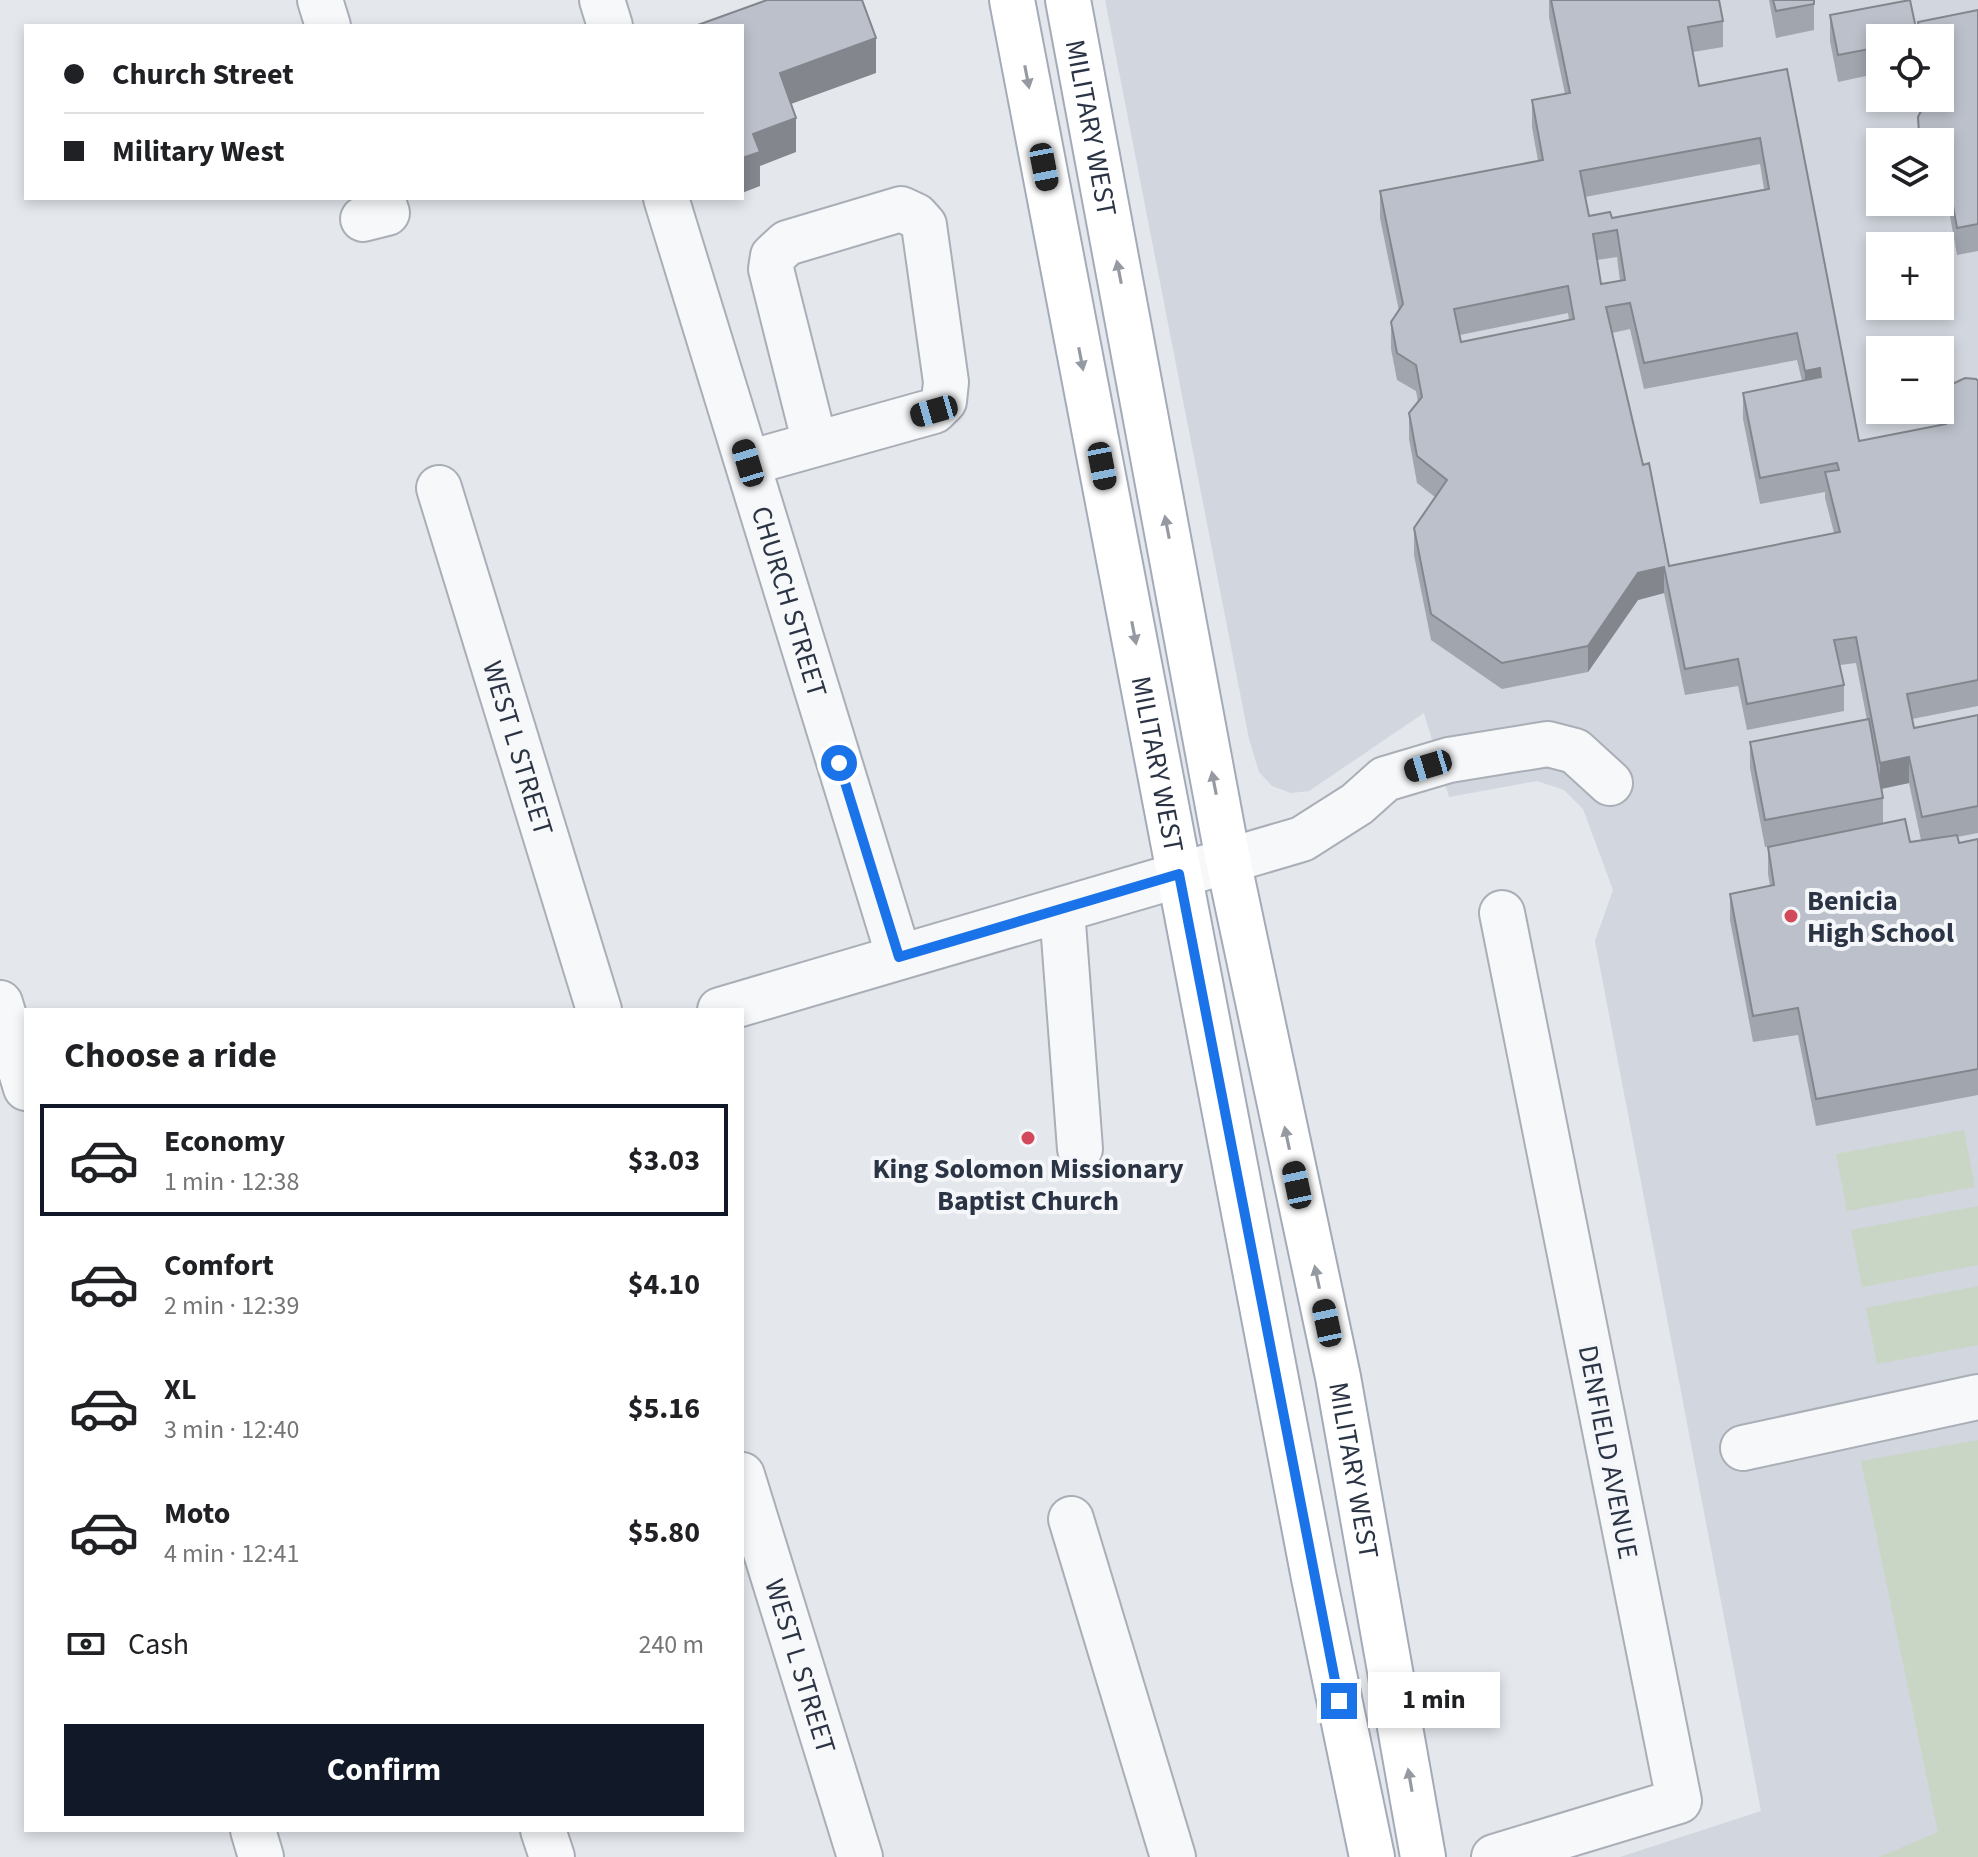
<!DOCTYPE html>
<html lang="en">
<head>
<meta charset="utf-8">
<style>
	body { margin:0; font-family:"Source Sans 3",sans-serif; background:#f2f2f2; color:#202124; height:100vh; display:flex; flex-direction:column; font-size:30px; white-space:nowrap }
	* { box-sizing:border-box; margin:0 }
	p { font-size:26px; color:#757577 }
	.icon { flex:none; width:44px; height:44px; fill:none; stroke:currentColor; stroke-width:2; stroke-linecap:round; stroke-linejoin:round }
	.map { position:relative; flex:1; overflow:hidden }
	.panel { position:absolute; left:24px; top:1008px; width:720px; height:824px; display:flex; flex-direction:column; background:#fff; border-radius:0px; box-shadow:0 4px 12px #0003 }
	.panel>* { flex:none }
	.top-card { position:absolute; left:24px; top:24px; width:720px; height:176px; border-radius:0px; box-shadow:0 4px 12px #0003; display:grid; align-content:center; height:176px; padding:0 40px; background:#fff }
	.buttons { position:absolute; left:1866px; top:24px; display:grid; gap:16px }
	.buttons a { display:grid; place-items:center; width:88px; height:88px; border-radius:0px; background:#fff; box-shadow:0 4px 12px #0003; font-size:40px }
	.end { position:absolute; width:36px; height:36px; margin:-18px; border:10px solid #1a73e8; background:#fff; box-shadow:0 0 0 4px #fff }
	.from { border-radius:50% }
	.bubble { position:absolute; height:56px; border-radius:0px; background:#fff; box-shadow:0 4px 12px #0003; font-size:26px; font-weight:700; line-height:56px; text-align:center }
	.car { position:absolute; width:24px; height:48px; margin:-24px -12px; border-radius:10px; box-shadow:0 0 6px 2px #0007; background:linear-gradient(#222 24%,#8ab4d8 0 40%,#222 0 76%,#8ab4d8 0 86%,#222 0) }
	.top-card b { display:flex; align-items:center; gap:28px; height:76px; font-size:30px }
	.top-card b+b { border-top:2px solid #e0e0e0 }
	.top-card i { width:20px; height:20px; background:#202124 }
	ul { padding:0; list-style:none }
	li { display:flex; align-items:center; gap:24px; height:112px; margin:0 16px 12px; padding:0 24px; border:4px solid transparent; border-radius:0px }
	li div { flex:1 }
	li b { display:block; font-size:30px }
	li em { font-style:normal; font-weight:700 }
	li.on { border-color:#111827 }
	li>.icon { width:72px; height:72px; stroke-width:1.5 }
	h2 { padding:0 40px; font-size:36px; line-height:96px }
	.pay { display:flex; align-items:center; gap:20px; height:88px; padding:0 40px; font-size:30px }
	.pay p { margin-inline-start:auto }
	.action { display:flex; gap:16px; margin-top:auto; padding:16px 40px }
	.action a { flex:1; height:92px; border-radius:0px; background:#111827; color:#fff; font-size:32px; font-weight:700; line-height:92px; text-align:center }
	.map>svg:first-child { display:block }
	.built { fill:#d2d6de; fill-rule:evenodd }
	.green { fill:#c9d6c5 }
	.lines { fill:none; stroke-linecap:round; stroke-linejoin:round }
	.minor-casing { stroke:#a9aeb7; stroke-width:48 }
	.major-casing { stroke:#a3abb8; stroke-width:48 }
	.minor { stroke:#f7f8fa; stroke-width:44 }
	.major { stroke:#fff; stroke-width:44 }
	.wall { fill:#a1a5ae; fill-rule:evenodd }
	.shaded-wall { fill:#83868d }
	.building { fill:#bbc0ca; stroke:#83868d; stroke-width:2; fill-rule:evenodd }
	.oneway { fill:#959aa2 }
	.route { stroke:#1a73e8; stroke-width:10 }
	.poi-dot { fill:#d1495b; stroke:#f4f6f9; stroke-width:3 }
	.labels { text-anchor:middle; stroke-width:8; stroke-linejoin:round; paint-order:stroke }
	.street-label { font-size:28px; fill:#2b3445; stroke:#f4f6f9 }
	.poi-label { font-size:28px; font-weight:bold; fill:#2b3445; stroke:#f4f6f9; text-anchor:start }
</style>
</head>
<body>
<div class="map">
<svg width="1978" height="1857" viewBox="0 0 1978 1857">
	<rect width="100%" height="100%" fill="#e4e7ec"/>
	<!-- built -->
	<path class="built" d="M1105,0H1978V1857H1620L1761,1811L1595,941L1613,890L1583,809L1564,790L1537,781L1449,797L1424,713L1309,791L1291,793L1272,786L1259,772L1249,739ZM1880,38H1940V98H1880ZM1880,142H1940V202H1880ZM1880,246H1940V306H1880ZM1880,350H1940V410H1880Z"/>
	<!-- green -->
	<path class="green" d="M1964,1130L1975,1187L1847,1211L1836,1154Z
		M1978,1206V1265L1862,1287L1851,1230Z
		M1978,1286V1345L1877,1364L1866,1308Z
		M1978,1440V1857H1879L1938,1832L1861,1461Z"/>
	<g class="lines">
		<defs>
			<g id="minor">
				<path d="M320,0L328,26"/>
				<path d="M602,0L610,26"/>
				<path id="s1" d="M666,198L899,957"/>
				<path d="M363,219L387,213L382,198"/>
				<path d="M748,463L934,411L944,401L946,382L924,225L916,216L901,209L787,243L773,256L771,269L815,444"/>
				<path id="s2" d="M439,488L599,1010"/>
				<path d="M1062,910L1080,1149"/>
				<path d="M0,1003L26,1088"/>
				<path d="M720,1010L1302,839L1357,804L1385,779L1449,760L1548,744L1575,751L1610,783"/>
				<path d="M1743,1448L1978,1397"/>
				<path id="s3" d="M742,1475L860,1857"/>
				<path d="M1071,1519L1173,1857"/>
				<path d="M253,1830L261,1857"/>
				<path d="M543,1830L552,1857"/>
				<path d="M1494,1857L1679,1801L1502,913"/>
			</g>
			<g id="major">
				<path id="s4" d="M1012,0L1314,1578L1372,1857"/>
				<path id="s5" d="M1068,0L1228,860L1338,1377L1423,1857"/>
			</g>
		</defs>
		<!-- minor casing -->
		<use href="#minor" class="minor-casing"/>
		<!-- major casing -->
		<use href="#major" class="major-casing"/>
		<!-- minor -->
		<use href="#minor" class="minor"/>
		<!-- major -->
		<use href="#major" class="major"/>
	</g>
	<!-- wall -->
	<path class="wall" d="M1549,0H1719L1723,21V47L1693,52L1699,86L1787,69L1859,441L1944,425L1943,396L1978,381V706L1912,719L1914,728L1978,715V833L1957,837L1959,843L1978,839V1095L1816,1126L1798,1035L1753,1042L1730,920V894L1770,886L1768,874V847L1841,832L1765,847L1750,768V742L1867,720L1856,663L1840,665L1844,685V711L1747,730L1738,686L1685,695L1664,593L1638,600L1588,672L1502,689L1431,640L1414,555V528L1435,497L1417,483L1409,439V413L1418,402L1416,391L1397,380L1391,349V322L1399,311L1380,218V191L1538,161L1532,127V100L1565,94L1549,17ZM1760,164L1764,189L1612,218L1589,216L1585,197ZM1617,257L1620,281L1601,284L1597,260ZM1568,313L1569,320L1461,342L1460,335ZM1630,329L1644,389L1797,360L1802,381L1743,393V419L1760,504L1825,492V498L1834,533L1669,566L1643,465L1612,333ZM1909,783L1921,840L1910,842L1883,824V798L1882,789Z
		M1769,0H1814V30L1776,38Z
		M1978,10V251L1957,255L1946,194V174L1940,172V142H1918V117L1928,106L1927,98H1940V38H1918V22Z
		M1830,15L1880,38V73L1838,82L1830,41Z"/>
	<!-- shaded-wall -->
	<path class="shaded-wall" d="M876,38V73L780,108V73Z
		M1929,98H1936V107L1929,108Z
		M796,118V152L760,166V186L742,193V158L753,134Z
		M1820,368V394L1805,397V371Z
		M1664,567V593L1638,600L1588,672V646L1638,573Z
		M1909,757V783L1880,789V763Z"/>
	<!-- building -->
	<path class="building" d="M767,0H862L876,38L780,73L796,118L753,134L760,152L742,158V26H695Z
		M1551,0H1719L1723,21L1688,27L1699,86L1787,69L1859,441L1946,424L1943,396L1948,386L1965,378L1976,379L1978,381V680L1907,694L1914,728L1978,715V806L1922,817L1909,757L1880,763L1856,637L1834,640L1844,685L1747,704L1738,659L1685,669L1664,567L1638,573L1588,646L1502,663L1431,614L1414,528L1447,480L1417,456L1409,413L1422,397L1416,365L1397,353L1391,322L1403,304L1380,191L1543,160L1532,100L1570,93ZM1760,138L1769,189L1612,218L1610,212L1589,216L1580,171ZM1617,230L1625,280L1601,284L1593,234ZM1568,286L1574,319L1461,342L1454,309ZM1630,303L1644,363L1797,333L1805,371L1820,368L1821,377L1743,393L1760,478L1837,463L1839,470L1825,472L1840,532L1669,566L1649,463L1643,465L1606,307Z
		M1773,0H1814V4L1776,11Z
		M1910,0L1918,38H1880V47L1838,55L1830,15Z
		M1978,10V224L1957,228L1946,167L1953,166L1949,148L1940,146V142L1924,141L1919,134L1918,117L1922,109L1940,98V38H1921L1918,22Z
		M1869,719L1883,798L1765,820L1750,742Z
		M1905,819L1910,842L1957,835L1959,843L1978,839V1069L1816,1099L1798,1008L1753,1016L1730,894L1774,885L1768,847Z"/>
	<!-- one-way arrows -->
	<defs><path id="oneway-solid" d="M-6-.8H1V-3.2L6.5 0L1 3.2V.8H-6Z" transform="scale(2)"/></defs>
	<g class="oneway">
		<use href="#oneway-solid" transform="translate(1027 77) rotate(79)"/>
		<use href="#oneway-solid" transform="translate(1119 272) rotate(-101)"/>
		<use href="#oneway-solid" transform="translate(1081 359) rotate(79)"/>
		<use href="#oneway-solid" transform="translate(1167 527) rotate(-101)"/>
		<use href="#oneway-solid" transform="translate(1134 633) rotate(79)"/>
		<use href="#oneway-solid" transform="translate(1214 783) rotate(-101)"/>
		<use href="#oneway-solid" transform="translate(1287 1138) rotate(-102)"/>
		<use href="#oneway-solid" transform="translate(1317 1277) rotate(-102)"/>
		<use href="#oneway-solid" transform="translate(1410 1780) rotate(-100)"/>
	</g>
	<g class="lines">
		<!-- route -->
		<path class="route" d="M839,763L899,957L1179,874L1339,1701"/>
	</g>
	<!-- markers -->
	<g class="poi-dot">
		<circle cx="1791" cy="916" r="8"/>
		<circle cx="1028" cy="1138" r="8"/>
	</g>
	<g class="labels">
		<!-- street labels -->
		<g class="street-label">
			<text dy="10" stroke="none"><textPath href="#s5" startOffset="130">MILITARY WEST</textPath></text>
			<text dy="10" stroke="none"><textPath href="#s1" startOffset="422">CHURCH STREET</textPath></text>
			<text dy="10" stroke="none"><textPath href="#s2" startOffset="272">WEST L STREET</textPath></text>
			<text dy="10" stroke="none"><textPath href="#s4" startOffset="778">MILITARY WEST</textPath></text>
			<text transform="translate(1609 1452) rotate(79)" y="10">DENFIELD AVENUE</text>
			<text dy="10" stroke="none"><textPath href="#s5" startOffset="1498">MILITARY WEST</textPath></text>
			<text dy="10" stroke="none"><textPath href="#s3" startOffset="200">WEST L STREET</textPath></text>
		</g>
		<!-- poi labels -->
		<g class="poi-label">
			<text x="1807" y="910">Benicia<tspan x="1807" dy="32">High School</tspan></text>
			<text x="1028" y="1178" text-anchor="middle">King Solomon Missionary<tspan x="1028" dy="32">Baptist Church</tspan></text>
		</g>
	</g>
</svg>
<div class="buttons">
<a><svg class="icon" aria-label="locate" viewBox="0 0 24 24"><circle cx="12" cy="12" r="6"/><path d="M12 2v4M12 18v4M2 12h4M18 12h4"/></svg></a>
<a><svg class="icon" aria-label="layers" viewBox="0 0 24 24"><path d="M12 4l9 5-9 5-9-5zM3 14l9 5 9-5"/></svg></a>
<a>+</a>
<a>−</a>
</div>
<i class="end from" style="left:839px;top:763px"></i>
<i class="end" style="left:1339px;top:1701px"></i>
<div class="bubble" style="left:1368px;top:1672px;width:132px">1 min</div>
<i class="car" style="left:1044px;top:167px;rotate:169deg"></i>
<i class="car" style="left:934px;top:411px;rotate:254deg"></i>
<i class="car" style="left:748px;top:463px;rotate:343deg"></i>
<i class="car" style="left:1102px;top:466px;rotate:169deg"></i>
<i class="car" style="left:1428px;top:766px;rotate:253deg"></i>
<i class="car" style="left:1297px;top:1185px;rotate:348deg"></i>
<i class="car" style="left:1327px;top:1323px;rotate:348deg"></i>
<div class="top-card">
<b><i class="from"></i>Church Street</b>
<b><i></i>Military West</b>
</div>
<section class="panel">
<h2>Choose a ride</h2>
<ul>
<li class="on"><svg class="icon" aria-label="car" viewBox="0 0 24 24"><path d="M5 17H2v-5l4-1 3-4h7l3 4 3 1v5h-3M9 17h6M6 11h13"/><circle cx="7" cy="17" r="2"/><circle cx="17" cy="17" r="2"/></svg><div><b>Economy</b><p>1 min · 12:38</p></div><em>$3.03</em></li>
<li><svg class="icon" aria-label="car" viewBox="0 0 24 24"><path d="M5 17H2v-5l4-1 3-4h7l3 4 3 1v5h-3M9 17h6M6 11h13"/><circle cx="7" cy="17" r="2"/><circle cx="17" cy="17" r="2"/></svg><div><b>Comfort</b><p>2 min · 12:39</p></div><em>$4.10</em></li>
<li><svg class="icon" aria-label="car" viewBox="0 0 24 24"><path d="M5 17H2v-5l4-1 3-4h7l3 4 3 1v5h-3M9 17h6M6 11h13"/><circle cx="7" cy="17" r="2"/><circle cx="17" cy="17" r="2"/></svg><div><b>XL</b><p>3 min · 12:40</p></div><em>$5.16</em></li>
<li><svg class="icon" aria-label="car" viewBox="0 0 24 24"><path d="M5 17H2v-5l4-1 3-4h7l3 4 3 1v5h-3M9 17h6M6 11h13"/><circle cx="7" cy="17" r="2"/><circle cx="17" cy="17" r="2"/></svg><div><b>Moto</b><p>4 min · 12:41</p></div><em>$5.80</em></li>
</ul>
<div class="pay"><svg class="icon" aria-label="cash" viewBox="0 0 24 24"><path d="M3 7h18v10H3z"/><circle cx="12" cy="12" r="2"/></svg>Cash<p>240 m</p></div>
<div class="action"><a>Confirm</a></div>
</section>
</div>
</body>
</html>
